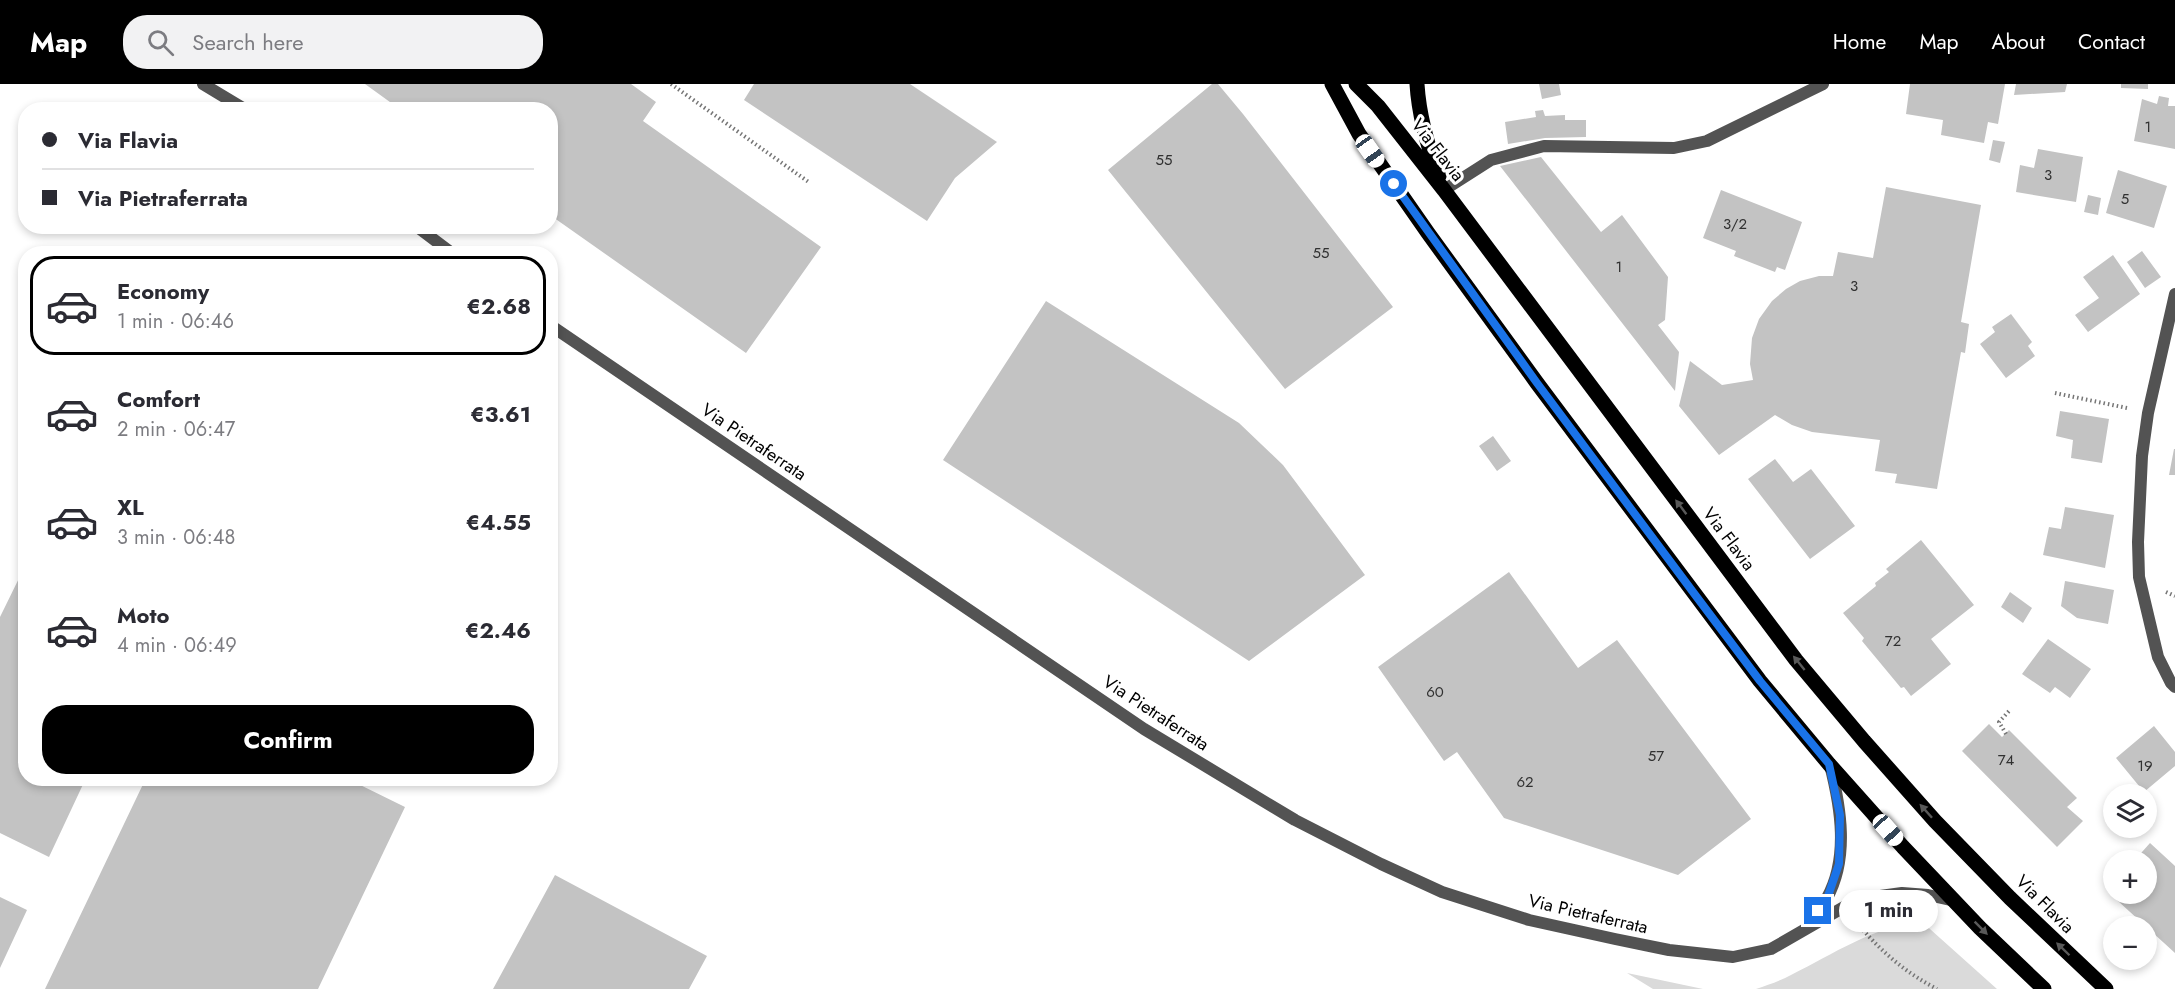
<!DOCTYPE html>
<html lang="en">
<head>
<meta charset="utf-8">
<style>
	body { margin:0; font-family:Jost,sans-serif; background:#f2f2f3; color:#2b2b33; height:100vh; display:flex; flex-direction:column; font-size:22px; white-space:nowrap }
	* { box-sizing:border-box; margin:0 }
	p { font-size:20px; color:#7c7c81 }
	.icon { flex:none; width:33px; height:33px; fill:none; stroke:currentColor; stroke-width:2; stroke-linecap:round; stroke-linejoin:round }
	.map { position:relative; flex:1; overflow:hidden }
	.panel { position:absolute; left:18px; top:162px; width:540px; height:540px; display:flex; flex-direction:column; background:#fff; border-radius:24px; box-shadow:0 3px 9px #0003 }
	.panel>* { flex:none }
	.banner { position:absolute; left:18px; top:18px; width:540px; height:132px; border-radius:24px; box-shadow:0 3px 9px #0003; display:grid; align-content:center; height:132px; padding:0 24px; background:#fff }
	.tools { position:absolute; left:2103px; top:700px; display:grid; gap:12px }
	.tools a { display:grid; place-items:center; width:54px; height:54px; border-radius:50%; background:#fff; box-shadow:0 3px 9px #0003; font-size:30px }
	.end { position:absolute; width:27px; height:27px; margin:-14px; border:8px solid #1a73e8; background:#fff; box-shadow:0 0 0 3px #fff }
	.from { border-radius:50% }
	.bubble { position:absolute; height:42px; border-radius:21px; background:#fff; box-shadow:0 3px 9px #0003; font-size:20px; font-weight:700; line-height:42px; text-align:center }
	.car { position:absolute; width:18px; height:36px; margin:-18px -9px; border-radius:8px; box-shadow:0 0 4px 2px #0007; background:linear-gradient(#fff 24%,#345 0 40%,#fff 0 76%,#345 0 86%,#fff 0) }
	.banner b { display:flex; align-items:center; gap:21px; height:57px; font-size:22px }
	.banner b+b { border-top:2px solid #e1e1e2 }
	.banner i { width:15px; height:15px; background:#2b2b33 }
	ul { padding:10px 0 0; list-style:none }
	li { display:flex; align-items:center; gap:18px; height:99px; margin:0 12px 9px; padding:0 12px; border:3px solid transparent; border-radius:24px }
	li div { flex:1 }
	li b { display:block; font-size:22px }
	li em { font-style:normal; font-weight:700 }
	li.active { border-color:#000 }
	li>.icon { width:54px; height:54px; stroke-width:1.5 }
	.cta { display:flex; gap:12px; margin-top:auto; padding:12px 24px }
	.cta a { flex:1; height:69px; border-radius:24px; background:#000; color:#fff; font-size:24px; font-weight:700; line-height:69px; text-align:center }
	header { display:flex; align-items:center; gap:36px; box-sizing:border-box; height:84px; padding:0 30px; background:#000; color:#fff }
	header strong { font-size:28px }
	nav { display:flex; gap:33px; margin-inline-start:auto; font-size:21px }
	.search { width:420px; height:54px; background:#f2f2f3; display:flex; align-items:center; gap:15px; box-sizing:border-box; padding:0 21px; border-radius:24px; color:#7c7c81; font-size:22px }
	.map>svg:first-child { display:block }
	.green { fill:#dadada }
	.building { fill:#c3c3c3 }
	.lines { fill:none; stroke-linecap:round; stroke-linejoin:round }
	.path { stroke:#757575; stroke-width:4; stroke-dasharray:1.5 3; stroke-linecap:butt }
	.minor { stroke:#535353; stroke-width:12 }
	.primary { stroke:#000; stroke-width:15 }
	.oneway { fill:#595959 }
	.route { stroke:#1a73e8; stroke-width:8 }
	.labels { text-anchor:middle; stroke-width:6; stroke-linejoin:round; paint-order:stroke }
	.number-label { font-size:15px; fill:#313131 }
	.street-label { font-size:18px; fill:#000; stroke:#fff }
</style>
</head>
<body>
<header>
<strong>Map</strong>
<div class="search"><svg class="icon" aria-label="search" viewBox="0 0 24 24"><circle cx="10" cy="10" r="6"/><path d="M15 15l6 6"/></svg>Search here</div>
<nav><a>Home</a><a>Map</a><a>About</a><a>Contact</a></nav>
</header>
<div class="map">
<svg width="2175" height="905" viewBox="0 0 2175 905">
	<rect width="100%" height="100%" fill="#fff"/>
	<!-- green -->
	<path class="green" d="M1921,837L1997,905H1756C1768,901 1780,897 1791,891C1835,869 1871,844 1921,837Z
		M1627,889L1703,905H1653Z"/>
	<!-- building -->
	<path class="building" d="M365,0H631L656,18L643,37L821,163L746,269L550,131V26H401Z
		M754,0H910L997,58L955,94L927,137L744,16Z
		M1212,0H1218L1243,30L1393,223L1285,305L1108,86Z
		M1539,0H1559L1561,11L1542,15Z
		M1910,0H2005L1998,40L1988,38L1984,59L1941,51L1943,36L1906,30Z
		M2016,0H2067L2065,8L2014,11Z
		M2121,0H2148V5L2121,4Z
		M2159,12L2169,14L2168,22H2175V65L2134,57L2142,15L2157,20Z
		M1543,26L1545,32L1565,31V36H1586V53L1545,54L1508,60L1505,38L1536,33L1535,27Z
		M1993,56L2005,58L2000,79L1989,76Z
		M2038,65L2083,73L2076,118L2016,108L2020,81L2034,84Z
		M1541,73L1601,148L1622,131L1668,193L1665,236L1658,241L1679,268L1675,307L1500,82Z
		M2118,86L2167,102L2154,144L2106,129Z
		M1886,103L1981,121L1961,238L1969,240L1965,269L1961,268L1937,405L1895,399L1897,390L1875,387L1880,356L1812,348L1792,341L1775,331L1719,371L1679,322L1690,277L1722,301L1753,296L1750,280L1752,254L1759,235L1772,217L1786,205L1800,197L1819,192H1833L1838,168L1873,174Z
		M1721,106L1802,138L1785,186L1777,183L1775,188L1734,172L1736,167L1703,154Z
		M2088,111L2101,114L2098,131L2084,128Z
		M2142,167L2161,193L2145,204L2127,178Z
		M2113,171L2140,210L2088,248L2075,231L2099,214L2083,193Z
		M1046,217L1239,339L1283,381L1365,491L1249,577L943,376Z
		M2011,230L2032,258L2028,262L2035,272L2006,294L1980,260L1995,248L1992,243Z
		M2060,327L2109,335L2102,379L2071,374L2073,356L2056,352Z
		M1493,352L1511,377L1497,387L1479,362Z
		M2174,365H2175V391H2169Z
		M1775,375L1793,398L1811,385L1855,442L1810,475L1748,395Z
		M2065,423L2114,431L2105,484L2043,471L2049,443L2061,445Z
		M1921,456L1974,521L1931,555L1951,580L1911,612L1904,603L1901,604L1862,557L1864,554L1843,529L1876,502L1875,499L1889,488L1886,485Z
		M26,480V694H86L49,773L0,749V533Z
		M1509,488L1578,584L1617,556L1751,735L1678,791L1504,734L1457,668L1444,677L1378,583Z
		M2065,497L2114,506L2108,540L2077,534L2061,522Z
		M2010,508L2032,524L2023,539L2001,523Z
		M2048,555L2091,585L2070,614L2055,603L2050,609L2022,590Z
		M1989,640L2002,653L2009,646L2077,714L2067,723L2083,737L2057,763L1962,667Z
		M2154,642L2175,668V682L2144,708L2116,674Z
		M146,694H346L405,723L318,905H45Z
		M2150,759L2175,782V869L2107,807L2114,800V810H2146V777H2134Z
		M555,791L707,872L689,905H493Z
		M0,813L27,826L0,884Z"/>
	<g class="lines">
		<!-- path -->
		<path class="path" d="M671,0L810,99
			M2055,309L2127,324
			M2166,508L2175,512
			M2006,650L1999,638L2009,627
			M1863,846C1884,870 1908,890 1937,905"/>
		<!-- minor -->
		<path class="minor" d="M203,0L246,26
			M1444,106L1491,76L1544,62L1674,64L1707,57L1823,0
			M416,142L453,170
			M2175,210L2148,329L2142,372L2138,458L2139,493L2158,573L2171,599L2175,603
			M550,241L1144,645L1295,736L1381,780L1442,808L1529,836L1615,855L1669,866L1733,873L1771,865L1844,823L1873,813L1902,809L1928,811L1955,817
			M1809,841C1815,832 1821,823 1827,814C1849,774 1841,724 1830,681"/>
		<!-- primary -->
		<path class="primary" d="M1332,0L1359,50L1428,149L1537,299L1760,597L1829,680L1903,763L1980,844L2044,905
			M1356,0L1378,22L1444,106L1796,576L1864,657L1935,737L2010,814L2106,905
			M1417,0C1419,33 1427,61 1439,92"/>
	</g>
	<!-- one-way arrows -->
	<defs><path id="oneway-solid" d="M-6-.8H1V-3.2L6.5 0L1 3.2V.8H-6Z" transform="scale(1.5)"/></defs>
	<g class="oneway">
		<use href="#oneway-solid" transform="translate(1681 423) rotate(-127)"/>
		<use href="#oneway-solid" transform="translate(1799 579) rotate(-129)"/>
		<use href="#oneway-solid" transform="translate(1926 727) rotate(-132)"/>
		<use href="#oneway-solid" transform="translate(1981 844) rotate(45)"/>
		<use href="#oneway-solid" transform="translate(2063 865) rotate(-136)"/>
	</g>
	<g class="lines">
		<!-- route -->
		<path class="route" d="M1394,100L1537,299L1696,512L1760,597L1829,680L1840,731L1839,780L1828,812L1818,827"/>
	</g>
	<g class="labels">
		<!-- number labels -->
		<g class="number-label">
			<text x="2148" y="48">1</text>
			<text x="1164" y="81">55</text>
			<text x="2048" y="96">3</text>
			<text x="2125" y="120">5</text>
			<text x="1735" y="145">3/2</text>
			<text x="1321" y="174">55</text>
			<text x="1619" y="188">1</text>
			<text x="1854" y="207">3</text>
			<text x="1893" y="562">72</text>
			<text x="1435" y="613">60</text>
			<text x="1656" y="677">57</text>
			<text x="2006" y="681">74</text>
			<text x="2145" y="687">19</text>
			<text x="1525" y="703">62</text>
		</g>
		<!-- street labels -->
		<g class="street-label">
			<text transform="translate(1438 66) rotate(52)" y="6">Via Flavia</text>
			<text transform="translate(754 358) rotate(34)" y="6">Via Pietraferrata</text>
			<text transform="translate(1729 455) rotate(53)" y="6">Via Flavia</text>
			<text transform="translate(1156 629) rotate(33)" y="6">Via Pietraferrata</text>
			<text transform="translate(2045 820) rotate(45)" y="6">Via Flavia</text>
			<text transform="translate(1588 830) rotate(13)" y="6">Via Pietraferrata</text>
		</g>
	</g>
</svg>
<div class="tools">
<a><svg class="icon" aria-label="layers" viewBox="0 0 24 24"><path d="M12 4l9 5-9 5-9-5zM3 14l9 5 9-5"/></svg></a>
<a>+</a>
<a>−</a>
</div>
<i class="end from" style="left:1394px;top:100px"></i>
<i class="end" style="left:1818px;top:827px"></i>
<div class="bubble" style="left:1839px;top:806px;width:99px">1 min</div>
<i class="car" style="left:1370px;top:67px;rotate:145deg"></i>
<i class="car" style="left:1888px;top:746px;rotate:138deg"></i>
<div class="banner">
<b><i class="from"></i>Via Flavia</b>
<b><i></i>Via Pietraferrata</b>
</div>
<section class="panel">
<ul>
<li class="active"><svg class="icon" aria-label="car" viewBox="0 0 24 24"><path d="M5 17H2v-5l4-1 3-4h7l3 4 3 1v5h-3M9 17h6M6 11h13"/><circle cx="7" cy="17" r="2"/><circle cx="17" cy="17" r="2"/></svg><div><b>Economy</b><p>1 min · 06:46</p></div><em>€2.68</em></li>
<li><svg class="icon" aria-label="car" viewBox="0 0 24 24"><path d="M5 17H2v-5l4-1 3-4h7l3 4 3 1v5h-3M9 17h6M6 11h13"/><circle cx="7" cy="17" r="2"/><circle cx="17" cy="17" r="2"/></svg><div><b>Comfort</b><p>2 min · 06:47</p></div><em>€3.61</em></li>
<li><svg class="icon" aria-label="car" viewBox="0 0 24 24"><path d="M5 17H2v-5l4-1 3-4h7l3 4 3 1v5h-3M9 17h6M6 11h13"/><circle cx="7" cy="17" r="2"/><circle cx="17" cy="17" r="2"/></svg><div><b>XL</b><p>3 min · 06:48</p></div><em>€4.55</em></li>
<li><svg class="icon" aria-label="car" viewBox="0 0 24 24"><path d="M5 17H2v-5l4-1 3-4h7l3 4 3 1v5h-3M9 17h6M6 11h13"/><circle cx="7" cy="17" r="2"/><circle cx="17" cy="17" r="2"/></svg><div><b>Moto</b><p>4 min · 06:49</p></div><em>€2.46</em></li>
</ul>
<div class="cta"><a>Confirm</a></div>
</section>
</div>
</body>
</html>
